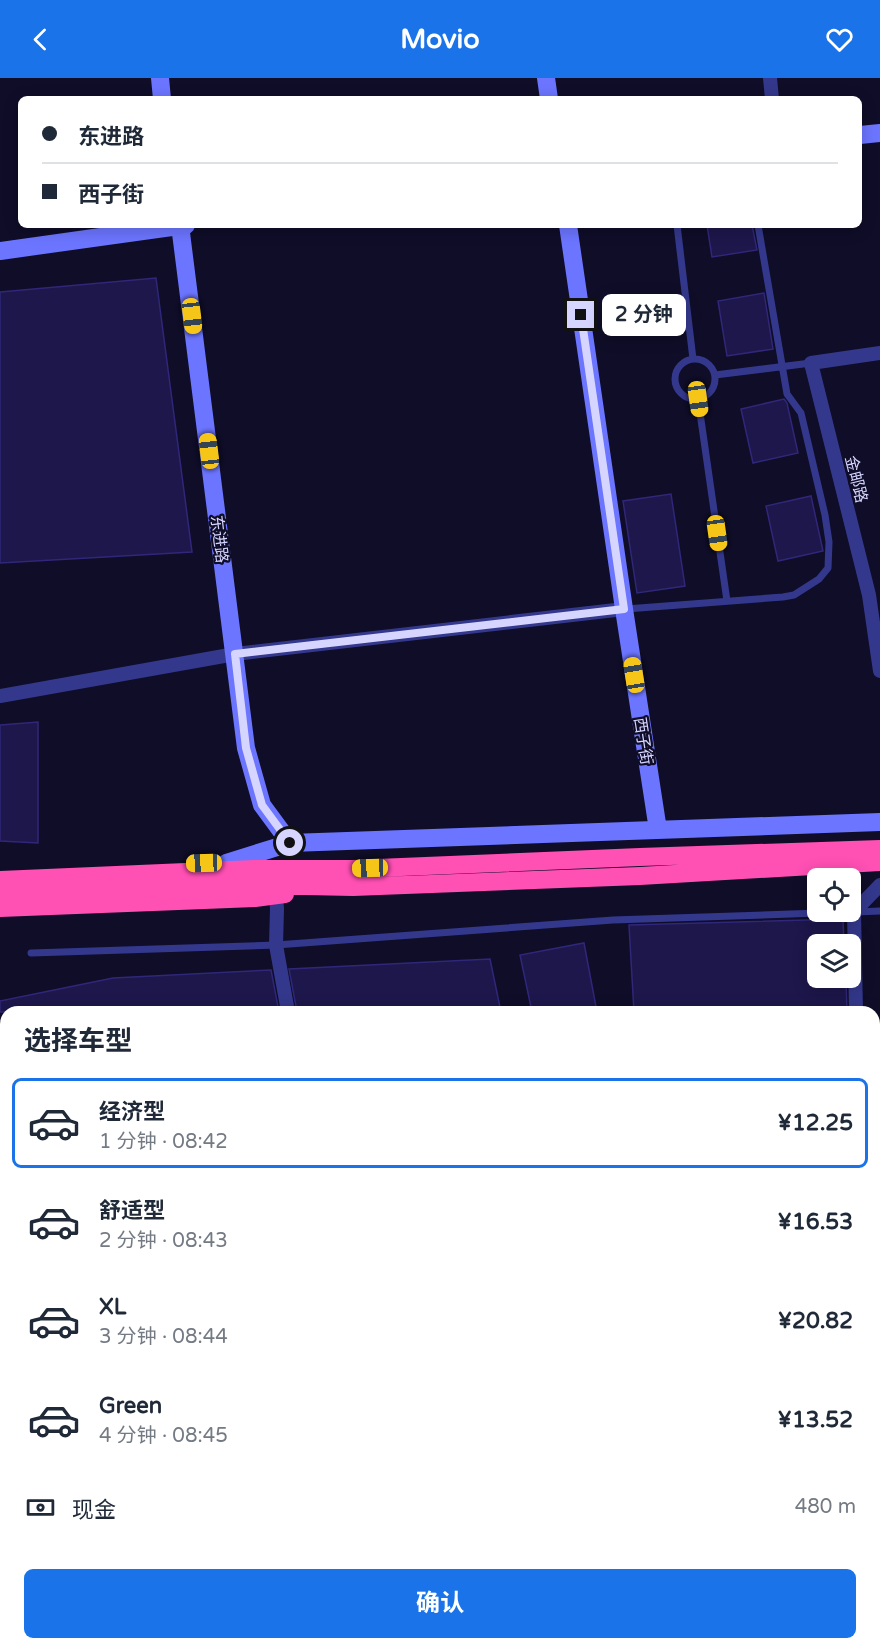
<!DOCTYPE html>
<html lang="zh">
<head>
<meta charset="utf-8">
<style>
	body { margin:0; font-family:"Varela Round","Noto Sans SC",sans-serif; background:#f6f6f7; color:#1f2937; height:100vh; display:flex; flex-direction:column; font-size:22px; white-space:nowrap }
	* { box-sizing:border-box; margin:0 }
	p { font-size:20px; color:#747a83 }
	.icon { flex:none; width:33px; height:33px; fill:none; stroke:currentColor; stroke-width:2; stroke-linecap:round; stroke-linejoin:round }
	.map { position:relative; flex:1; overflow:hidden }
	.drawer { position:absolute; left:0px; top:928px; width:880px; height:644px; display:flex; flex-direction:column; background:#fff; border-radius:18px 18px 0 0; box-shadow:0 3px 15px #0003 }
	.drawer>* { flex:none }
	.hud { position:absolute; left:18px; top:18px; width:844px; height:132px; border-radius:9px; box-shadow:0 3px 15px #0003; display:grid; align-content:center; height:132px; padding:0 24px; background:#fff }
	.controls { position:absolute; left:807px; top:790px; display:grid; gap:12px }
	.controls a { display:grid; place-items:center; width:54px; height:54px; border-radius:9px; background:#fff; box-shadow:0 3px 15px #0003; font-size:30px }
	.end { position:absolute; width:27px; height:27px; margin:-14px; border:8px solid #d6d5ff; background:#111; box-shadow:0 0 0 3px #111 }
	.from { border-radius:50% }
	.bubble { position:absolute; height:42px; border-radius:9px; background:#fff; box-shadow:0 3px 15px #0003; font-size:20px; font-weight:700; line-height:42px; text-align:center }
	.car { position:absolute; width:18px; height:36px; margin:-18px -9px; border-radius:8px; box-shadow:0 0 4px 2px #0007; background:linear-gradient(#f5c518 24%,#345 0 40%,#f5c518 0 76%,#345 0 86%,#f5c518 0) }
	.hud b { display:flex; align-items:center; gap:21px; height:57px; font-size:22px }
	.hud b+b { border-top:2px solid #e0e1e3 }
	.hud i { width:15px; height:15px; background:#1f2937 }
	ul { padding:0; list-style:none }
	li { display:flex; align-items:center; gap:18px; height:90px; margin:0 12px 9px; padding:0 12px; border:3px solid transparent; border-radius:9px }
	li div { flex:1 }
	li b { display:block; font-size:22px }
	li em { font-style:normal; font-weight:700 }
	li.selected { border-color:#1a73e8 }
	li>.icon { width:54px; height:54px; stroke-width:1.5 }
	h2 { padding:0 24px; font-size:27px; line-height:72px }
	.pay { display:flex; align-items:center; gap:15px; height:66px; padding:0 24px; font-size:22px }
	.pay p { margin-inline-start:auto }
	.button { display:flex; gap:12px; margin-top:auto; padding:12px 24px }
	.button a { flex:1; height:69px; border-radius:9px; background:#1a73e8; color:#fff; font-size:24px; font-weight:700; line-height:69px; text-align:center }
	header { display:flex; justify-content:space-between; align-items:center; height:78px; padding:0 24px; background:#1a73e8; color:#fff; font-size:27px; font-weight:700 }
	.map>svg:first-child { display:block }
	.building { fill:#1d174b; stroke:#30277a; stroke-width:1.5 }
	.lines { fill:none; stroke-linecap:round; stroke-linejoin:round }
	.lane { stroke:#34388c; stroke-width:7 }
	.street { stroke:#34388c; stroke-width:14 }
	.secondary { stroke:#6c75ff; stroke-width:18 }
	.highway { stroke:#ff50b4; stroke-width:18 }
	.rail-casing { stroke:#01fdff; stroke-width:6 }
	.rail { stroke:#0f0d28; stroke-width:4; stroke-dasharray:11; stroke-linecap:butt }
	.route { stroke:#d6d5ff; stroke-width:8 }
	.labels { text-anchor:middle; stroke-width:4.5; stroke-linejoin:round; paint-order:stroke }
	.street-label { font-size:16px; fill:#d6d5ff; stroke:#0f0d28 }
</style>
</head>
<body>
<header><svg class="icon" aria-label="back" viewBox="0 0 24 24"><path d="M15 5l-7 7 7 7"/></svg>Movio<svg class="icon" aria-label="heart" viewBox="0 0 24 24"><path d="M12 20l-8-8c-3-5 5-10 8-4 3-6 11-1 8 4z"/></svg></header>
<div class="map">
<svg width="880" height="1571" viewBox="0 0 880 1571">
	<rect width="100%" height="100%" fill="#0f0d28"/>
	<!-- building -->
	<path class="building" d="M707,147H752L757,172L712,179Z
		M156,200L192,474L0,485V214Z
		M764,215L773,271L727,278L718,223Z
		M784,321L787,325L798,375L753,385L741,331Z
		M671,416L685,508L637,515L623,423Z
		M811,418L823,473L778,483L766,428Z
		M38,644V765L0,763V647Z
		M843,841L844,867H818V900H846L847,934H634L629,847Z
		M584,865L597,934H532L520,877Z
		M490,881L501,934H297L289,891Z
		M271,892L279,934H0V923L113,900Z"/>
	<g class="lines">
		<!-- lane -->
		<path class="lane" d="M677,147L693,281
			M675 301a20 20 0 1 1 40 0a20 20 0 1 1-40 0Z
			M715,297L811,285
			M698,321L727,523
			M626,531L783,519L794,517L819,501L828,490L829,464L825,437L801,335L787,316L758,147
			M856,834L880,833
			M31,875L276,867L613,842L849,834
			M874,1352L880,1354
			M0,1406L6,1404"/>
		<!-- street -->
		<path class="street" d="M770,0L772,21
			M880,275L811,285L869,517L880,593
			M0,618L235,576L624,531
			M276,817L277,831L276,867L288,934
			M856,934L854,834L880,807
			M874,952L880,950
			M0,1094L6,1093"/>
		<!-- secondary -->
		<path class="secondary" d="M160,0L162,21
			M546,0L549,21
			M860,57L880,55
			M180,147L246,670L262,727L290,765
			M568,147L624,531L658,752
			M0,173L186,147
			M226,785L290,765L880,744"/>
		<!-- highway -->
		<path class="highway" d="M0,802L255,791H353L640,779L880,771
			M0,816L258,807L353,809L640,798L880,784
			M0,830L255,820L285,816"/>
		<defs>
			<path id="rail" d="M874,1165L880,1164
				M874,1175L880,1174
				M0,1279L6,1278
				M0,1288L6,1287
				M0,1436H6
				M0,1446L6,1445
				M874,1455H880
				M874,1466H880
				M0,1555L6,1554"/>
		</defs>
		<!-- rail casing -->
		<use href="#rail" class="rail-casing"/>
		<!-- rail -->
		<use href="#rail" class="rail"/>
	</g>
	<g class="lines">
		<!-- route -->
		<path class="route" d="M290,765L262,727L246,670L235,576L624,531L581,237"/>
	</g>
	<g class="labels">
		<!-- street labels -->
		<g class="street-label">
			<text transform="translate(857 401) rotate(76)" y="6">金邮路</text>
			<text transform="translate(220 461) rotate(83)" y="6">东进路</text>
			<text transform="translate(644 663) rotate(81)" y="6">西子街</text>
		</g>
	</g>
</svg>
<div class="controls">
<a><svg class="icon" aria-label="locate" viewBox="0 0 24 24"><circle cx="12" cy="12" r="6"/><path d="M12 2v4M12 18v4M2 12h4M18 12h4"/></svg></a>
<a><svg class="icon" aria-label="layers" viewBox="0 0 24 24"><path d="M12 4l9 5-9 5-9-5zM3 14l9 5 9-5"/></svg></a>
</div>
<i class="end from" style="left:290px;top:765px"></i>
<i class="end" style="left:581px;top:237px"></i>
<div class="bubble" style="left:602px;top:216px;width:84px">2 分钟</div>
<i class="car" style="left:192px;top:238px;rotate:173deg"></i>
<i class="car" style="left:698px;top:321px;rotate:172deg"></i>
<i class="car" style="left:209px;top:373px;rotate:353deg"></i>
<i class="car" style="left:717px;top:455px;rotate:172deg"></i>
<i class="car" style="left:634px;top:597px;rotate:351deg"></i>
<i class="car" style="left:204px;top:785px;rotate:268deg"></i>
<i class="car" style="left:370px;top:790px;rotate:268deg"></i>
<div class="hud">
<b><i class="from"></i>东进路</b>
<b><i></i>西子街</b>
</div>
<section class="drawer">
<h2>选择车型</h2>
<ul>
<li class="selected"><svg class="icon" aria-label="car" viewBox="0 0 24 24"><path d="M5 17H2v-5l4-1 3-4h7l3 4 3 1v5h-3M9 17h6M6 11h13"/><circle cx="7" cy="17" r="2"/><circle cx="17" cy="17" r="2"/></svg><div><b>经济型</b><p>1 分钟 · 08:42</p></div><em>¥12.25</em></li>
<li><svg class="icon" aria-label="car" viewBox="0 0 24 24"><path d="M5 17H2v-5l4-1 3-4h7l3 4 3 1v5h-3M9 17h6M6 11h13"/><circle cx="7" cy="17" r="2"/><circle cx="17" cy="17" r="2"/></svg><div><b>舒适型</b><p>2 分钟 · 08:43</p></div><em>¥16.53</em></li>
<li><svg class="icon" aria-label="car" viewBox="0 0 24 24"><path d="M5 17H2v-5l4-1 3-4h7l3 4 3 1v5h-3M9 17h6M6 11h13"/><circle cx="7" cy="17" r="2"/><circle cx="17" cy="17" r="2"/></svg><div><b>XL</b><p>3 分钟 · 08:44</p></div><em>¥20.82</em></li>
<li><svg class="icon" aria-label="car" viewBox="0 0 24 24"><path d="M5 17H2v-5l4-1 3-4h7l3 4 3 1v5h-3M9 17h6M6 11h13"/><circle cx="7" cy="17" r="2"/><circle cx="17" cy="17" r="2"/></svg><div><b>Green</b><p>4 分钟 · 08:45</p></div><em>¥13.52</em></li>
</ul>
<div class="pay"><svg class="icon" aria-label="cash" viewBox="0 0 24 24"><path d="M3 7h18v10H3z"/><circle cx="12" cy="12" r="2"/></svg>现金<p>480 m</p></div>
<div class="button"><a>确认</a></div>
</section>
</div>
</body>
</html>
